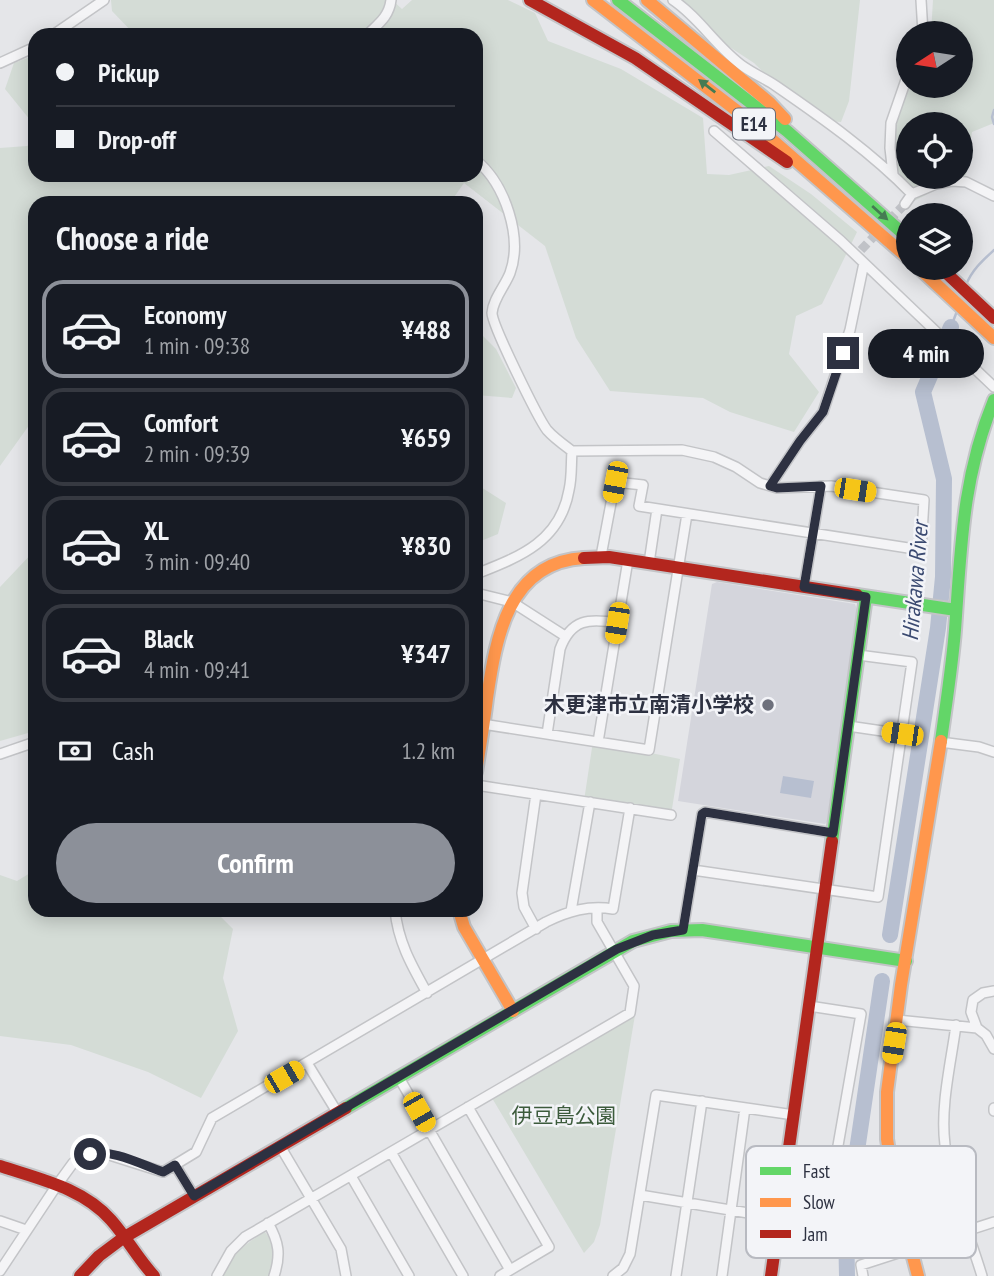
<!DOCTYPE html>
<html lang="en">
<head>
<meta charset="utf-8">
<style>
	body { margin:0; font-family:"PT Sans Narrow","Noto Sans JP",sans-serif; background:#20242c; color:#f1f3f6; height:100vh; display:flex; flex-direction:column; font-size:26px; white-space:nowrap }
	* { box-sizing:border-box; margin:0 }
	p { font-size:23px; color:#9ea1a6 }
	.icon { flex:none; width:38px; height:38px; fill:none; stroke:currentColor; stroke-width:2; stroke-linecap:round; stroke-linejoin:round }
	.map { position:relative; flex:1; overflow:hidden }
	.details { position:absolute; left:28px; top:196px; width:455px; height:721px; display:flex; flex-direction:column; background:#171b24; border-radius:21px; box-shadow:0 4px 18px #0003 }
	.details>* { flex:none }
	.banner { position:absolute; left:28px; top:28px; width:455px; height:154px; border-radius:21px; box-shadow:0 4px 18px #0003; display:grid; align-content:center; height:154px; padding:0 28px; background:#171b24 }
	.needle { width:46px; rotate:258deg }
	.tools { position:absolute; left:896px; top:21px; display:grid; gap:14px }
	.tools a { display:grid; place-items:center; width:77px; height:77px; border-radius:50%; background:#171b24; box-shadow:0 4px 18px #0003; font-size:35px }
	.end { position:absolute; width:32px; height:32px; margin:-16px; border:9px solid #2d3141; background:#fff; box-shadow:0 0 0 4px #fff }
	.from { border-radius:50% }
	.bubble { position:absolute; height:49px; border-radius:24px; background:#171b24; box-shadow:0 4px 18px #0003; font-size:23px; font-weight:700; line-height:49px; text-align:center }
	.car { position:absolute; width:21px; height:42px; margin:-21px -10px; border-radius:9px; box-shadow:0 0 5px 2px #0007; background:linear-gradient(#f5c518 24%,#345 0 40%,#f5c518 0 76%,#345 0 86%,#f5c518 0) }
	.banner b { display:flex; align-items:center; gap:24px; height:66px; font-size:26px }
	.banner b+b { border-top:2px solid #363941 }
	.banner i { width:18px; height:18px; background:#f1f3f6 }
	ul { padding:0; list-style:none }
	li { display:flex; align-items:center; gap:21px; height:98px; margin:0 14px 10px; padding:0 14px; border:4px solid #363941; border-radius:21px }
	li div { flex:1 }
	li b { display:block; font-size:26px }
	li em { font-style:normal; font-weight:700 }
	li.current { border-color:#8c9099 }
	li>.icon { width:63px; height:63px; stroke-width:1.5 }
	h2 { padding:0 28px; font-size:32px; line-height:84px }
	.pay { display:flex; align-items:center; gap:18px; height:77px; padding:0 28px; font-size:26px }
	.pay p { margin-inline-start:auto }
	.cta { display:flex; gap:14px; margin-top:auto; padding:14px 28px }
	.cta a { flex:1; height:80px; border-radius:42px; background:#8c9099; color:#fff; font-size:28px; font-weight:700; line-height:80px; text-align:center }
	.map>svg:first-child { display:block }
	.built { fill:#d4d5dc }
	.green { fill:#d4dcd6; fill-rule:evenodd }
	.water { fill:#b7bfd0 }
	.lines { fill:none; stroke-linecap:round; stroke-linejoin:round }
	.stream { stroke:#b7bfd0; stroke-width:2.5 }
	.river { stroke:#b7bfd0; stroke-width:16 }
	.street-tunnel { stroke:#c0c2c7; stroke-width:9; stroke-dasharray:9 4.5; stroke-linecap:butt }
	.street-casing { stroke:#c3c4c7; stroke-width:12 }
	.fast-casing { stroke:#c3c4c7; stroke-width:16 }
	.slow-casing { stroke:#c3c4c7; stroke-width:16 }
	.jam-casing { stroke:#c3c4c7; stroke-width:16 }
	.street { stroke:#f4f4f6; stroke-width:9 }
	.fast { stroke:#63d668; stroke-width:12 }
	.slow { stroke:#ff974d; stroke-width:12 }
	.jam { stroke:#b3261e; stroke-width:12 }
	.oneway { fill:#457b53 }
	.route { stroke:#2d3141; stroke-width:9 }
	.poi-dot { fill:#6d707c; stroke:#f3f4f8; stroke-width:2.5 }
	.labels { text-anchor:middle; stroke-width:5; stroke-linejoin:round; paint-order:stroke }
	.shield { fill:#f3f4f8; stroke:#686c78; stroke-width:2 }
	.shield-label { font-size:19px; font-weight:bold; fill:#2d3141 }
	.poi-label { font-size:21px; font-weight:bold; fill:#2d3141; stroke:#f3f4f8; text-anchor:end }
	.park-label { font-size:21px; fill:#3c5b3c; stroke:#f3f4f8 }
	.water-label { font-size:23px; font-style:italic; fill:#3b4a71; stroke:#f3f4f8 }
	.key { fill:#f3f4f8; stroke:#b8bac1; stroke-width:2 }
	.key-label { font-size:19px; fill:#2d3141 }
</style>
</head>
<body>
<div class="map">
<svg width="994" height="1276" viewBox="0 0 994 1276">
	<rect width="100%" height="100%" fill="#e5e6e9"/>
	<!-- built -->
	<path class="built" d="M717,582L855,604L857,610L827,822L825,824L678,801L712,584Z"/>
	<!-- green -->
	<path class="green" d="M111,0H392L402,9L412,0H508L535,13L548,41L621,69L703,118L707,174L729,175L769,166L811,194L857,232L822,304L796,316L789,354L819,392L794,432L730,412L703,398L610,391L576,338L545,246L464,183L450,203H35V417L0,466V148L27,146L35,140V175H476V35H135L112,11Z
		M679,0H860L849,101L841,122L813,120L754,63L722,42Z
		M933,0H994V123L972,132L966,175L914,201L896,166V121L910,86H961V33H931ZM908,124H961V177H908Z
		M35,55V126L5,89L14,63Z
		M476,308L480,333L496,349L516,388L512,398L476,395Z
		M476,484L506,503L498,534L476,543Z
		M35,550V731L0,741V587Z
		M593,741L680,759L671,815L584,801Z
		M35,870V910H214L233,929L223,978L238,1031L201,1098L148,1072L71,1045L0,1036V875L17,881Z
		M635,1015L600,1225L594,1242L584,1253L492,1098Z
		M265,1232C277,1247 274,1259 268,1276H222C234,1253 243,1245 265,1232Z"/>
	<!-- water -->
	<path class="water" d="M783,776L814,781L811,798L780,793Z"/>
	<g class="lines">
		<!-- stream -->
		<path class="stream" d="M994,110L992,117L994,124
			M966,285C972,270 982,261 994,250
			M951,327L957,311"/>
		<!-- river -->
		<path class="river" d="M890,935L938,628L943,577L944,479L923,392L951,327
			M847,1276L846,1225L882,981"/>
		<!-- street-tunnel -->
		<path class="street-tunnel" d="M861,250L905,204"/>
		<defs>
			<path id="street" d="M673,0C700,18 717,48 744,67C754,74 766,79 776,86C824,119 872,153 912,194
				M921,0L923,33
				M53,35L104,0
				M367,35C378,24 389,17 391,0
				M0,63L35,47
				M714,131L841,241L994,387
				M476,160C505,184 523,237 510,273C505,286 493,299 492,313C492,325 538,418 547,430C554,438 564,445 572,451L682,450L714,457L736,467L760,483L777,488L831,486L924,500L921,550L639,506L643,485L615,482L601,556
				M893,174L890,148L891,123L908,74
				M905,204L912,194L936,184L952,181L966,182L994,196
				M770,486L800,441L823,412L850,330L864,263
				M649,563L657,509
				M476,574C519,557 560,542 569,490C572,478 571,464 572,451
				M804,587L821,486
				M476,593L512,602L565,636
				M476,723L649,750L687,514
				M848,726L903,734
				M547,734L560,649C571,619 589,618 617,623
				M598,742L628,560
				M940,742L979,747L994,752
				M0,754L35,742
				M476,785L671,815
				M536,794L522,893L524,907L536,929
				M693,870L878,897L912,662L858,655
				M395,910C398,942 412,966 427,993
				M571,911L590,802
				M683,930L702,814L705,812L833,833
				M897,1020L977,1028L986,1035L994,1049
				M956,1025C951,1063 940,1106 945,1145C950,1190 969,1233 982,1276
				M977,1028L971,1012L973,1000L983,993L994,991
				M307,1063L337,1112
				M398,1076L510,1270
				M468,1107L549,1247L500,1276
				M994,1108V1111
				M280,1146L341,1249L346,1276
				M391,1152L463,1276
				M175,1165L194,1196
				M351,1176L409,1276
				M640,1195L826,1226L829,1197L861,1014L809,1006
				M0,1221L26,1230
				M268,1223C279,1242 281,1255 274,1276
				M0,1271L57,1185L73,1163L80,1157L100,1152L163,1172L196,1152L212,1118L546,922C568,911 589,905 613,909L630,808
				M217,1276L231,1251L245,1237L630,1013L634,986L597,922V908
				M613,1276L623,1268L630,1254L656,1095L794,1115
				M676,1276L702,1101
				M722,1276L745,1108
				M863,1276L861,1265L994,1222"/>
			<path id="fast" d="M618,0L787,131L908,238
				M857,595L956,610
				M941,741C946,704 952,667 955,630C961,548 962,478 994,400
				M832,841L866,597
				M346,1108L633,941L671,931L702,930L906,961"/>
			<path id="slow" d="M593,0L754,124L908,258
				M647,0L770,103L785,119
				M919,268L994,338
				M476,772C480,747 484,723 487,698C496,638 508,562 584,558
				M459,910L464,927L513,1011
				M918,1276L894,1185L887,1139V1092L901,985L941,741"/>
			<path id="jam" d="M530,0L635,58L787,162
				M941,268L994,318
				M584,558L609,557L857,595
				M0,1166C39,1179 83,1188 111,1220C127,1238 138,1259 154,1276
				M80,1276L99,1256L123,1238L346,1108
				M771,1276L832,841"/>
		</defs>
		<!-- street casing -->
		<use href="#street" class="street-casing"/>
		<!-- fast casing -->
		<use href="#fast" class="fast-casing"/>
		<!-- slow casing -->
		<use href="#slow" class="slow-casing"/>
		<!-- jam casing -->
		<use href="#jam" class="jam-casing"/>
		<!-- street -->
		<use href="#street" class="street"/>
		<!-- fast -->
		<use href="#fast" class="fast"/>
		<!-- slow -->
		<use href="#slow" class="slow"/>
		<!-- jam -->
		<use href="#jam" class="jam"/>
	</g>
	<!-- one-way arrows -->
	<defs><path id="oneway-solid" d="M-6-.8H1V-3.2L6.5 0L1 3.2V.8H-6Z" transform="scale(1.75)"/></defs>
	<g class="oneway">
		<use href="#oneway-solid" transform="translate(707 86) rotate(-142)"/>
		<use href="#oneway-solid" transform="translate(880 213) rotate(42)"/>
	</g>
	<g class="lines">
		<!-- route -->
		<path class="route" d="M90,1154C113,1149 140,1164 163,1172L175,1165L194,1196L617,949L653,935L683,930L702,814L705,812L833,833L866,597L804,587L821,486L777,488L770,486L800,441L823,412L843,353"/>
	</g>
	<!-- markers -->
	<circle class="poi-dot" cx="768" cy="705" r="7"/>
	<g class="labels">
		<!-- shield labels -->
		<rect class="shield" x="733" y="108.5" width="42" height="31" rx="5"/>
		<g class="shield-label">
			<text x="754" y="131">E14</text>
		</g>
		<!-- poi labels -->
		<g class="poi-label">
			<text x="754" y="712">木更津市立南清小学校</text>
		</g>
		<!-- park labels -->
		<g class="park-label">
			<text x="564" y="1123">伊豆島公園</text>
		</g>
		<!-- water labels -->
		<g class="water-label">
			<text transform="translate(915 581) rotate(-85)" y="8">Hirakawa River</text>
		</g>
	</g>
	<!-- legend -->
	<rect x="746" y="1146" width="230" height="112" rx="10" class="key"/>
	<rect x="760" y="1167" width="31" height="8" fill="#63d668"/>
	<rect x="760" y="1198" width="31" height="9" fill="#ff974d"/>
	<rect x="760" y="1230" width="31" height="8" fill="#b3261e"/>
	<g class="key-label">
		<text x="803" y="1178">Fast</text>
		<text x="803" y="1209">Slow</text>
		<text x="803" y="1241">Jam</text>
	</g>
</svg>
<div class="tools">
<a><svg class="needle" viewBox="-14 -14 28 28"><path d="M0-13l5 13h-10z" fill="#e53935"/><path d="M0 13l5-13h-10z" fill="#9ea1a6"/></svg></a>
<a><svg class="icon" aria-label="locate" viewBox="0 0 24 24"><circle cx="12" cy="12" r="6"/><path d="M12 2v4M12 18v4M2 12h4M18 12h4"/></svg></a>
<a><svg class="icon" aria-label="layers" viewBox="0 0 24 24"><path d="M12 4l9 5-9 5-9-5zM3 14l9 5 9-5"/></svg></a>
</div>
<i class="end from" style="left:90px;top:1154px"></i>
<i class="end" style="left:843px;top:353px"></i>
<div class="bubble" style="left:868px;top:329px;width:116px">4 min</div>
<i class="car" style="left:615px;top:482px;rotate:191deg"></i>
<i class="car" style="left:855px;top:490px;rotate:99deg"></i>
<i class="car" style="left:617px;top:623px;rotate:189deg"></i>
<i class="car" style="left:902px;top:734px;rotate:278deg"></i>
<i class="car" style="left:894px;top:1043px;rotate:189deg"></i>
<i class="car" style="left:284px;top:1077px;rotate:60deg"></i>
<i class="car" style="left:419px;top:1112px;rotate:150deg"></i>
<div class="banner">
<b><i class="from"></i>Pickup</b>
<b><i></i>Drop-off</b>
</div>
<section class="details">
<h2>Choose a ride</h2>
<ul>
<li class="current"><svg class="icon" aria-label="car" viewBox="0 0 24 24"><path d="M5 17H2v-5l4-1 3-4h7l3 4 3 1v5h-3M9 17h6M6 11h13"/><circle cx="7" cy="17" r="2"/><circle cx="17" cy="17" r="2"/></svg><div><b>Economy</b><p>1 min · 09:38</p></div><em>¥488</em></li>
<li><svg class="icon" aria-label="car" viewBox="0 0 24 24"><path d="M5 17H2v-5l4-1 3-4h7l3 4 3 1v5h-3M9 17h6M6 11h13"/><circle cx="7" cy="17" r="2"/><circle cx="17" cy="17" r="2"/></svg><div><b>Comfort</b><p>2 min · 09:39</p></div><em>¥659</em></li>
<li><svg class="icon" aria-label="car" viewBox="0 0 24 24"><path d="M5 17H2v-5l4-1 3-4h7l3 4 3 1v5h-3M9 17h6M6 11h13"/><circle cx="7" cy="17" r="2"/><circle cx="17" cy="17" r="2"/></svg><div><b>XL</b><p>3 min · 09:40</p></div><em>¥830</em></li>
<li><svg class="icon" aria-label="car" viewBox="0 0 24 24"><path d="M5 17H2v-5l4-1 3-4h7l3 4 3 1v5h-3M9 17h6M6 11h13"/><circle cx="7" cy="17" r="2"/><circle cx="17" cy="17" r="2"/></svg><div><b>Black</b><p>4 min · 09:41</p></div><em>¥347</em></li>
</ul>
<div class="pay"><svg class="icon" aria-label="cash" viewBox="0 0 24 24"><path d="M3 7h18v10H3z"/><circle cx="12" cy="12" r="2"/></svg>Cash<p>1.2 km</p></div>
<div class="cta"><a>Confirm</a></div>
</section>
</div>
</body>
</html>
